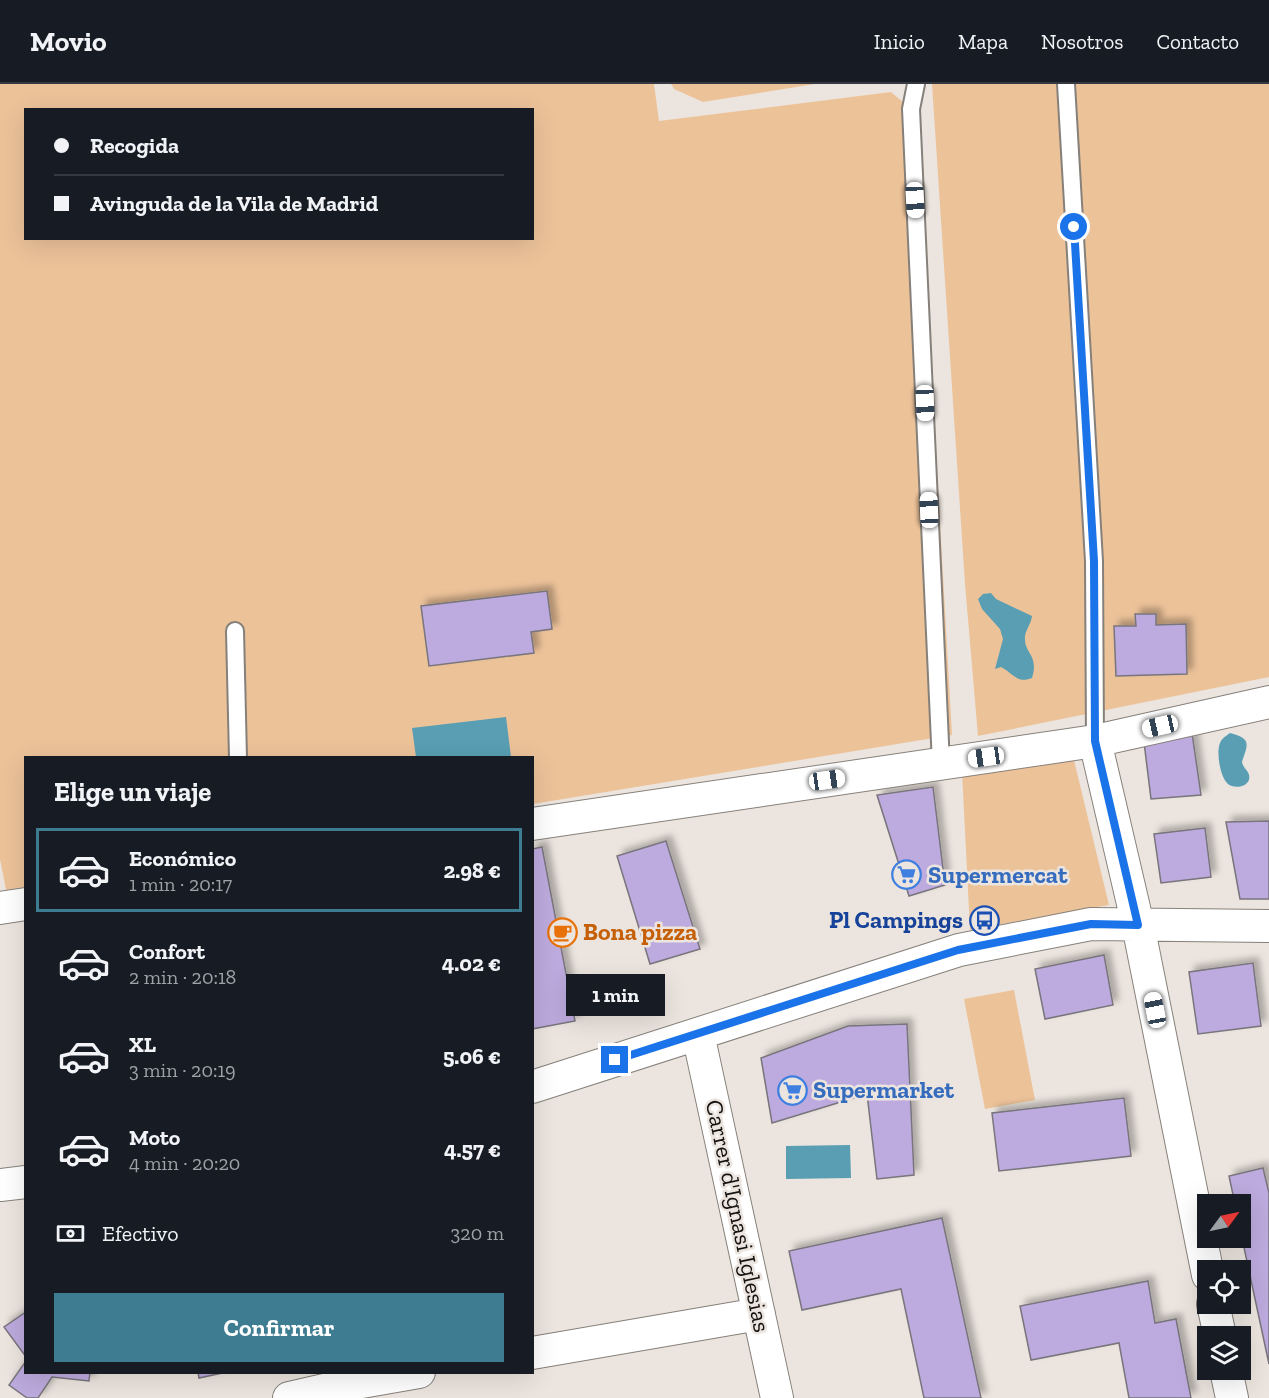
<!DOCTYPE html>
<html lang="es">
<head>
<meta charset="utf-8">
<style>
	body { margin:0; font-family:"Zilla Slab",serif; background:#20242c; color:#f1f3f6; height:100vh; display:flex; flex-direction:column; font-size:22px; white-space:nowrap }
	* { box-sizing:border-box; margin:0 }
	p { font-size:20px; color:#9ea1a6 }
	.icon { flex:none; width:33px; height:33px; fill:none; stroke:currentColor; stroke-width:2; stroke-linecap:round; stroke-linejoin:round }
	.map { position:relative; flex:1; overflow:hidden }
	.details { position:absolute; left:24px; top:672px; width:510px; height:618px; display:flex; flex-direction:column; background:#171b24; border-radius:0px; box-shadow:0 6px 24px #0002 }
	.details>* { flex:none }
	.top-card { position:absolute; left:24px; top:24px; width:510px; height:132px; border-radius:0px; box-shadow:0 6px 24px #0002; display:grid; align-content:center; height:132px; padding:0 30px; background:#171b24 }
	.needle { width:39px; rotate:57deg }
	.tools { position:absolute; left:1197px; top:1110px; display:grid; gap:12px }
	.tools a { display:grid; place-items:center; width:54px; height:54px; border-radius:0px; background:#171b24; box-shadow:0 6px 24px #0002; font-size:30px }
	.end { position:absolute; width:27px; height:27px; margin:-14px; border:8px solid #1a73e8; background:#fff; box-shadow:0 0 0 3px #fff }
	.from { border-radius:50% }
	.bubble { position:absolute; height:42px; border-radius:0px; background:#171b24; box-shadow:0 6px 24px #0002; font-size:20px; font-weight:700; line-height:42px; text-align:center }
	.car { position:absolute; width:18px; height:36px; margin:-18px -9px; border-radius:8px; box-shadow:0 0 4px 2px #0007; background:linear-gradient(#fff 24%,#345 0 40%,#fff 0 76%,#345 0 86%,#fff 0) }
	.top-card b { display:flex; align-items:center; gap:21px; height:57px; font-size:22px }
	.top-card b+b { border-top:2px solid #363941 }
	.top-card i { width:15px; height:15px; background:#f1f3f6 }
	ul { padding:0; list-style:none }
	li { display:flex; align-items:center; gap:18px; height:84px; margin:0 12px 9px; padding:0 18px; border:3px solid transparent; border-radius:0px }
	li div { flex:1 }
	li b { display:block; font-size:22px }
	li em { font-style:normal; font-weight:700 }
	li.selected { border-color:#3e7c92 }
	li>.icon { width:54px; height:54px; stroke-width:1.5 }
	h2 { padding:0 30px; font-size:27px; line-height:72px }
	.pay { display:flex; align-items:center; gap:15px; height:66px; padding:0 30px; font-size:22px }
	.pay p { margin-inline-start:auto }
	.primary-button { display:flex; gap:12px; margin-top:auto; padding:12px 30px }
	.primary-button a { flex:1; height:69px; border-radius:0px; background:#3e7c92; color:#fff; font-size:24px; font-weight:700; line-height:69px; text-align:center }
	header { display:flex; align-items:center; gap:36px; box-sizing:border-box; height:84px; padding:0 30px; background:#171b24; border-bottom:2px solid #363941 }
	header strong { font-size:28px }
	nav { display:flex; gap:33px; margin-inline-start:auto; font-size:21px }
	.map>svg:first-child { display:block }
	.green { fill:#ecc299; fill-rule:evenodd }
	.water { fill:#599eb3 }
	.building { fill:#bdaade; stroke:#78757c; stroke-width:1.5; filter:url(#shadow) }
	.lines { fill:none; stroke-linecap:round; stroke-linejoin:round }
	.service-casing { stroke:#86807a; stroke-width:20 }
	.minor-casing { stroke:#86807a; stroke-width:34 }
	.service { stroke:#fff; stroke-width:16 }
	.minor { stroke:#fff; stroke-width:32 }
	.route { stroke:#1a73e8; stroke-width:8 }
	.labels { text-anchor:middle; stroke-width:5; stroke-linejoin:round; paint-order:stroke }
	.shop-label { font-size:24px; font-weight:bold; fill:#366cbe; stroke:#ece5df; text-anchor:start }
	.transit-label { font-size:24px; font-weight:bold; fill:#164399; stroke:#ece5df; text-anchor:end }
	.food-label { font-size:24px; font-weight:bold; fill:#c56008; stroke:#ece5df; text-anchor:start }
	.street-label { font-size:24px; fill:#151311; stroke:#ece5df }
</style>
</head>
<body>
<header>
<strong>Movio</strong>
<nav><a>Inicio</a><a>Mapa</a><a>Nosotros</a><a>Contacto</a></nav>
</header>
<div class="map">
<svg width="1269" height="1314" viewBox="0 0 1269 1314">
	<defs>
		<filter id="shadow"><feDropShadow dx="5.5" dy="-5.5" stdDeviation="3" flood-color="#0004"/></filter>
	</defs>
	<rect width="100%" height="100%" fill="#ece5df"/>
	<!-- green -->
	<path class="green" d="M0,0H654L659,37L891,8L917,30L952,651L533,720L532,674H26L25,803L6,806L0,775ZM26,26H532V154H26Z
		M671,0H815L703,18L674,5Z
		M932,0H1269V593L978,652L965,500Z
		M1073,672L1109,821L970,846L962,688Z
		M1014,906L1035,1016L985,1025L964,915Z"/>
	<!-- water -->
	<path class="water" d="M991,509L996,515L1032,532C1031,541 1024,547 1025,556C1025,569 1039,572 1032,594C1017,600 1013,589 1001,583L995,585L1003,555L1000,545L982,525L978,515L983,510Z
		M506,633L511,673H416L412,644Z
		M1230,649C1253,655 1247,661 1242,678C1243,684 1248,686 1249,691C1252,702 1235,706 1228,700C1220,693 1216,668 1220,659C1222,654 1226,652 1230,649Z
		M850,1061L851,1094L786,1095V1062Z"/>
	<!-- building -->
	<path class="building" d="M547,507L552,545L531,548L534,569L429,582L421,522Z
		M1135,530H1156V541L1186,540L1187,590L1116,592L1114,542H1136Z
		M1192,649L1201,711L1151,715L1144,658Z
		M933,703L945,801L909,812L877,711Z
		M1269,737V815H1240L1226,738Z
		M1205,744L1211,793L1161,799L1154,750Z
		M666,757L700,865L650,880L617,772Z
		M542,763L575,937L532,945V765Z
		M1104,871L1113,921L1045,935L1035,885Z
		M1253,879L1261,942L1198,950L1189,888Z
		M907,940L914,1091L877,1095L867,1010L772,1039L761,974L848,942Z
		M1124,1014L1131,1072L999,1087L992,1029Z
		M1263,1084L1269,1109V1280L1240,1145V1120H1235L1229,1092Z
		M942,1134L981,1314H924L901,1205L802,1226L789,1167Z
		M1148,1197L1155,1239L1176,1235L1191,1314H1129L1119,1259L1031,1276L1020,1222Z
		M26,1228V1273L4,1243Z
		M26,1277V1288H90L89,1297L52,1293L38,1314H27L9,1301Z
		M198,1288H227L199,1294Z"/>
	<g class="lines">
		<defs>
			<path id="service" d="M916,0L911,25L941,680
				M1066,0L1094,477L1095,657
				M235,547L238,674"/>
			<path id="minor" d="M1095,657L1138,841L1208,1191
				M532,740L1095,657L1269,618
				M0,824L26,820
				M698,950L777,1314
				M532,1003L959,866L1091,840L1269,842
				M0,1101L26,1098
				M1213,1220L1220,1252
				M532,1269L759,1230
				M1226,1286L1232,1314
				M289,1314L350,1300L419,1288"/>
		</defs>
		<!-- service casing -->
		<use href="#service" class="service-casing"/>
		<!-- minor casing -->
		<use href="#minor" class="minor-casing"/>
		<!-- service -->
		<use href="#service" class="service"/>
		<!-- minor -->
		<use href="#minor" class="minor"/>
	</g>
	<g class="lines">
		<!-- route -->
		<path class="route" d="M615,976L958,866L1091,840L1138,841L1095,657L1094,477L1074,143"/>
	</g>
	<!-- icons -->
	<defs>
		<symbol id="supermarket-ring" viewBox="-11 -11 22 22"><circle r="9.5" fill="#ece5df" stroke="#3f7fe0" stroke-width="1.5"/><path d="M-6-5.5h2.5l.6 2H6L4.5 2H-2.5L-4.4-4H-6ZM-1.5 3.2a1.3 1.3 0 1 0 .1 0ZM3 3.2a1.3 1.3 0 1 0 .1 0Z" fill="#3f7fe0"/></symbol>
		<symbol id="bus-ring" viewBox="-11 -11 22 22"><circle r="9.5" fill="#ece5df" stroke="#1a4fb4" stroke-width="1.5"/><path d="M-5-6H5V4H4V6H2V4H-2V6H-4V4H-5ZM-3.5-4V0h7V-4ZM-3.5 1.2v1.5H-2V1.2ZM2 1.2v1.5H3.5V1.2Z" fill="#1a4fb4"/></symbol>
		<symbol id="cafe-ring" viewBox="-11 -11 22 22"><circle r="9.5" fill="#ece5df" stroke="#e8710a" stroke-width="1.5"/><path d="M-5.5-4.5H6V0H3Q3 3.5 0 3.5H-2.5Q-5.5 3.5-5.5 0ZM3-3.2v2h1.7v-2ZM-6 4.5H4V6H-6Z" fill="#e8710a"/></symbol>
	</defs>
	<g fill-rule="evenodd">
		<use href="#supermarket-ring" x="890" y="774" width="33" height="33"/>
		<use href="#bus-ring" x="968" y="820" width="33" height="33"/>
		<use href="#cafe-ring" x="546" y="832" width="33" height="33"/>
		<use href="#supermarket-ring" x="776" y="990" width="33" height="33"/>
	</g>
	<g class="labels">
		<!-- shop labels -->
		<g class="shop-label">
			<text x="928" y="799">Supermercat</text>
			<text x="813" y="1014">Supermarket</text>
		</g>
		<!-- transit labels -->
		<g class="transit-label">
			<text x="963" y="844">Pl Campings</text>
		</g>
		<!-- food labels -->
		<g class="food-label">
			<text x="583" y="856">Bona pizza</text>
		</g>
		<!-- street labels -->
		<g class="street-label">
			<text transform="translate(738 1132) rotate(78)" y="8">Carrer d'Ignasi Iglesias</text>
		</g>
	</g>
</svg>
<div class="tools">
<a><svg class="needle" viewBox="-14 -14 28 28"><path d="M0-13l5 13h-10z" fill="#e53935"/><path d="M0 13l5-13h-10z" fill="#9ea1a6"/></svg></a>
<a><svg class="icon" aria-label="locate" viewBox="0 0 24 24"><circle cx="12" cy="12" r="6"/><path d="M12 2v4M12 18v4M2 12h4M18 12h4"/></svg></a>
<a><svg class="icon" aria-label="layers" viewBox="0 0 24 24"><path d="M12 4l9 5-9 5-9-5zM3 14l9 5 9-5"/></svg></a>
</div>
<i class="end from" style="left:1074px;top:143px"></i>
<i class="end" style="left:615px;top:976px"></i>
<div class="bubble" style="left:566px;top:890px;width:99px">1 min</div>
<i class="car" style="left:915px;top:116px;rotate:177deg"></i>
<i class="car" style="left:925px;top:319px;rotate:178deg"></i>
<i class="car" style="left:929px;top:426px;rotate:358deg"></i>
<i class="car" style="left:1160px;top:642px;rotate:257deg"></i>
<i class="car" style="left:986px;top:673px;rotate:262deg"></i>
<i class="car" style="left:827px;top:696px;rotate:82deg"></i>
<i class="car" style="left:1155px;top:926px;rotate:349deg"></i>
<div class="top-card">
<b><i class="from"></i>Recogida</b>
<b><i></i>Avinguda de la Vila de Madrid</b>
</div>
<section class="details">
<h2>Elige un viaje</h2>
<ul>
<li class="selected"><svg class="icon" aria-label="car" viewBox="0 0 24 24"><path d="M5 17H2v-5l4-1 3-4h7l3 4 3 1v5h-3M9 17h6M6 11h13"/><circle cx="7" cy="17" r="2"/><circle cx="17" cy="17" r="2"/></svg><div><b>Económico</b><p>1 min · 20:17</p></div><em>2.98 €</em></li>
<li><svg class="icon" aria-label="car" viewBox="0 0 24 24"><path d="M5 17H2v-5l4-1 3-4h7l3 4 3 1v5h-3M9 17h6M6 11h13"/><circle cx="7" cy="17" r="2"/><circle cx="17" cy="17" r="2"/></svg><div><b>Confort</b><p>2 min · 20:18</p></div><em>4.02 €</em></li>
<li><svg class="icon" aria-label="car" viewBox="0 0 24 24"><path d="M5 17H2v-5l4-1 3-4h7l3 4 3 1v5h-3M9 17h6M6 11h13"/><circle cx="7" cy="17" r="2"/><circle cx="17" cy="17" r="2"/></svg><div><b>XL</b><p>3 min · 20:19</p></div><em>5.06 €</em></li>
<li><svg class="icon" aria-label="car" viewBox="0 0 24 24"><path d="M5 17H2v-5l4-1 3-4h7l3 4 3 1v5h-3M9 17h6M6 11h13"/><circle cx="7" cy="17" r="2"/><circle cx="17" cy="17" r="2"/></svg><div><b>Moto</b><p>4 min · 20:20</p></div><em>4.57 €</em></li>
</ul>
<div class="pay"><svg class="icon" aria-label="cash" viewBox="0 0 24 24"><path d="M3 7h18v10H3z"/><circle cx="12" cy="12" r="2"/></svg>Efectivo<p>320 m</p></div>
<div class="primary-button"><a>Confirmar</a></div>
</section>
</div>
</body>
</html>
